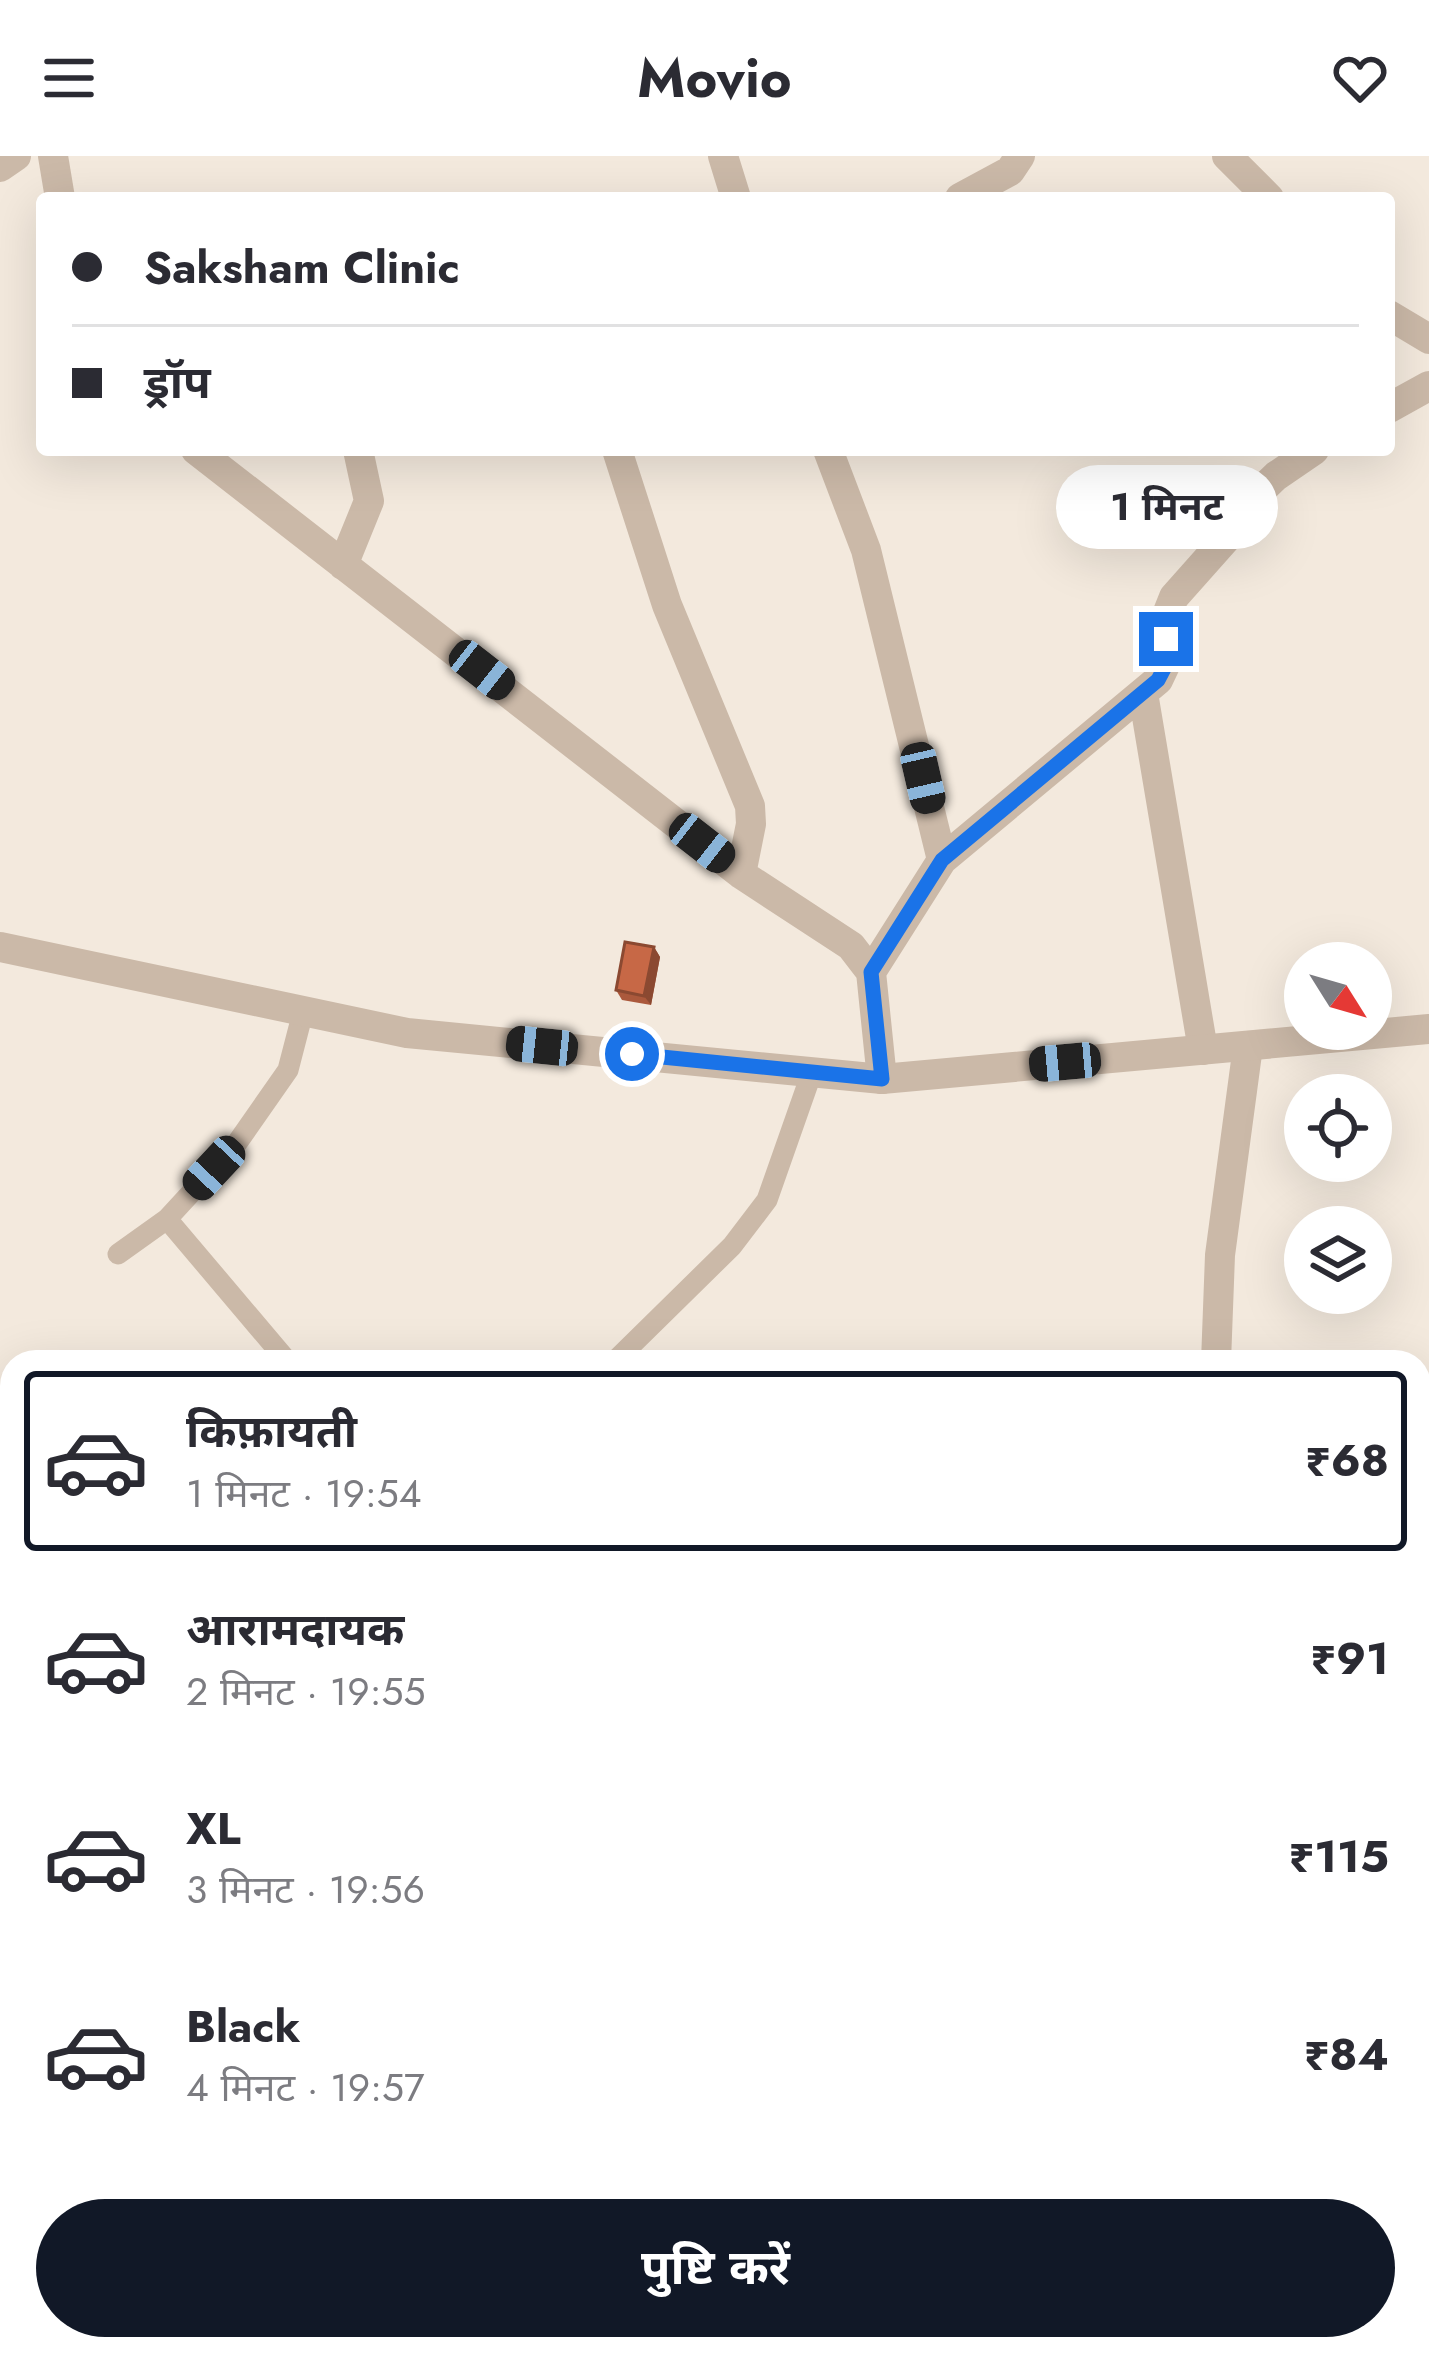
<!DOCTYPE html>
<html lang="hi">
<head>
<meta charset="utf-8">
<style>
	body { margin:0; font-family:Jost,"Noto Sans Devanagari",sans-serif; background:#f7f7f7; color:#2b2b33; height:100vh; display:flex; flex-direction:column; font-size:45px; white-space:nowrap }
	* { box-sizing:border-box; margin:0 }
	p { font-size:39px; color:#7c7c81 }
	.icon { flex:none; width:66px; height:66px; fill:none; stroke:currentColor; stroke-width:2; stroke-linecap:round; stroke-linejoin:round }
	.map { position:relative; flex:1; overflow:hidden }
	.sheet { position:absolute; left:0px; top:1194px; width:1431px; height:1011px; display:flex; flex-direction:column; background:#fff; border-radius:36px 36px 0 0; box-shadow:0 12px 48px #0002 }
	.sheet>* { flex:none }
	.hud { position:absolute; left:36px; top:36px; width:1359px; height:264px; border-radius:12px; box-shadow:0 12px 48px #0002; display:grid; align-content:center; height:264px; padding:0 36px; background:#fff }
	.needle { width:78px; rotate:127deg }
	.controls { position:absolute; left:1284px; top:786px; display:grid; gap:24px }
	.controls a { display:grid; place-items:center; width:108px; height:108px; border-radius:50%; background:#fff; box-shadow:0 12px 48px #0002; font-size:60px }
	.end { position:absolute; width:54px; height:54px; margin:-27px; border:15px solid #1a73e8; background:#fff; box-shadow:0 0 0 6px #fff }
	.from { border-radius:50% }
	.bubble { position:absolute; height:84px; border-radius:42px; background:#fff; box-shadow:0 12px 48px #0002; font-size:39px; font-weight:700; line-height:84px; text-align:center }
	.car { position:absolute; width:36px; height:72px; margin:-36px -18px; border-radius:15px; box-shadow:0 0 9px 3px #0007; background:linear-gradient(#222 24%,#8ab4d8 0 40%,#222 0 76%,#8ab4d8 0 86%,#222 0) }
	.hud b { display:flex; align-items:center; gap:42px; height:114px; font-size:45px }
	.hud b+b { border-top:3px solid #e1e1e2 }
	.hud i { width:30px; height:30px; background:#2b2b33 }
	ul { padding:21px 0 0; list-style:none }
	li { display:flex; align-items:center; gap:36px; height:180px; margin:0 24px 18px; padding:0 12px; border:6px solid transparent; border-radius:12px }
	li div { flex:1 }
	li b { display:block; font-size:45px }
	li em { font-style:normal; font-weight:700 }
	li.current { border-color:#111827 }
	li>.icon { width:108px; height:108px; stroke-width:1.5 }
	.button { display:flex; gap:24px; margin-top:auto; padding:24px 36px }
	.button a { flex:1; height:138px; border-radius:72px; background:#111827; color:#fff; font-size:48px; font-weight:700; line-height:138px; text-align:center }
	header { display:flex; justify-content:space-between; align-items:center; height:156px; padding:0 36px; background:#fff; font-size:54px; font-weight:700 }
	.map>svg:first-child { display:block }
	.water { fill:#7badb0 }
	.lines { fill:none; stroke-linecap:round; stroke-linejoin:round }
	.service { stroke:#cbb9a8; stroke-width:21 }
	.minor { stroke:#cbb9a8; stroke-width:30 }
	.tertiary { stroke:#cbb9a8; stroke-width:30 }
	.trunk { stroke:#6a564c; stroke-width:33 }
	.wall { fill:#ab593c }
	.shaded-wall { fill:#8b4931 }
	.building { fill:#c76846; stroke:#8b4931; stroke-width:3 }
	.route { stroke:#1a73e8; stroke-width:15 }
</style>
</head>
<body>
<header><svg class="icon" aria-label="menu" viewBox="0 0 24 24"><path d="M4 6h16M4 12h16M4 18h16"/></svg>Movio<svg class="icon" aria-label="heart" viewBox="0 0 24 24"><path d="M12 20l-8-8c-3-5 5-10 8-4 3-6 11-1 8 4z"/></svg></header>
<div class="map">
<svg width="1429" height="2203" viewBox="0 0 1429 2203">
	<rect width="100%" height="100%" fill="#f3e9dd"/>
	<!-- water -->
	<path class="water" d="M12,1761V1870L0,1873V1763Z"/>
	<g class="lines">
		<!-- service -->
		<path class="service" d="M167,1063L288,1206
			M118,1098L167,1063L237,987L288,914L303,856
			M614,1206L732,1090L767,1044L812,916
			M1419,1646L1429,1657
			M1419,1844L1429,1837"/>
		<!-- minor -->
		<path class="minor" d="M53,0L60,42
			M723,0L736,42
			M1227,0L1269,42
			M0,11L16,0
			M960,42L1010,15L1020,0
			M1389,159L1429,183
			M1389,252L1429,230
			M196,294L741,718L851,790L871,816L882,923
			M617,294L667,449L750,650L751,668L741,718
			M828,294L866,394L942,704
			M343,409L369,345L358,294
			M1143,537L1203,894
			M871,816L942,704L1158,524L1167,505L1166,461L1174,441L1238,369L1252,343L1276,320L1314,294
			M1216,1206L1220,1099L1248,890
			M1419,1360L1429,1357
			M1419,1625L1429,1624
			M0,1767H12
			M0,2019L12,2029
			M964,2193L975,2203
			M1136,2193L1148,2203
			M1331,2193L1342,2203
			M342,2203L351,2193"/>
		<!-- tertiary -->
		<path class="tertiary" d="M0,791L407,877L882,923L1429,873"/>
		<!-- trunk -->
		<path class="trunk" d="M1419,1498L1429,1497
			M1419,1565L1429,1564
			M64,2203L74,2193
			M125,2203L134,2193"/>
	</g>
	<!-- wall -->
	<path class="wall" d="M654,791L660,801L651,849L622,844L616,834Z"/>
	<!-- shaded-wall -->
	<path class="shaded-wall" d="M654,791L660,801L651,849L644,840Z"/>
	<!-- building -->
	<path class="building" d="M625,786L654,791L644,840L616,834Z"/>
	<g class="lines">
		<!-- route -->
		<path class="route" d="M632,898L882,923L871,816L942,704L1158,524L1168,505L1166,483"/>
	</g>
</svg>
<div class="controls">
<a><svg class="needle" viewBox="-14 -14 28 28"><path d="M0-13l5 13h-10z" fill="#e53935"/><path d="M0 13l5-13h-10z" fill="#7c7c81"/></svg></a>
<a><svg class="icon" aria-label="locate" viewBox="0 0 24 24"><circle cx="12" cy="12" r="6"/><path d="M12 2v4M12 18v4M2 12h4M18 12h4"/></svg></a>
<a><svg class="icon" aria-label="layers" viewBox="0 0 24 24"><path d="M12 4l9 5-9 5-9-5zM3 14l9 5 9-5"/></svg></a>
</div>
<i class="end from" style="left:632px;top:898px"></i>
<i class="end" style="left:1166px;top:483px"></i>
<div class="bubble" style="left:1056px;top:309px;width:222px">1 मिनट</div>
<i class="car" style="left:482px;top:514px;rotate:128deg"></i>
<i class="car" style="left:923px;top:622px;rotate:167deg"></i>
<i class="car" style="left:702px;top:687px;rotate:128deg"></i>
<i class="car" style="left:542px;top:890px;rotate:276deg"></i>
<i class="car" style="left:1065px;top:906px;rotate:265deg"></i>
<i class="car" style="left:214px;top:1012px;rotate:223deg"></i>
<div class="hud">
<b><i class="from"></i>Saksham Clinic</b>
<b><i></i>ड्रॉप</b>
</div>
<section class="sheet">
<ul>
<li class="current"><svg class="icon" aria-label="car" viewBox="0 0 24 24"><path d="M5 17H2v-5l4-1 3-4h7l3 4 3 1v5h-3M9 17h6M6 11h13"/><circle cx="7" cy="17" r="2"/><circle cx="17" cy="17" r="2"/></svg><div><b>किफ़ायती</b><p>1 मिनट · 19:54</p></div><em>₹68</em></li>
<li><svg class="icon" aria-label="car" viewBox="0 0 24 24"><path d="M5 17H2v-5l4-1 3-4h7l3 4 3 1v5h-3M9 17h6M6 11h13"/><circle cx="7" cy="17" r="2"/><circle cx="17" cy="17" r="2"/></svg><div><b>आरामदायक</b><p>2 मिनट · 19:55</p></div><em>₹91</em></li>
<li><svg class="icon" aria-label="car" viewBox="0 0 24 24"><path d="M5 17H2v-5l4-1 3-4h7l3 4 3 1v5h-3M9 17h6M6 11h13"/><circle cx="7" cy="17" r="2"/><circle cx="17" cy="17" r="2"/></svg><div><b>XL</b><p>3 मिनट · 19:56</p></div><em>₹115</em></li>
<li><svg class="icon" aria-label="car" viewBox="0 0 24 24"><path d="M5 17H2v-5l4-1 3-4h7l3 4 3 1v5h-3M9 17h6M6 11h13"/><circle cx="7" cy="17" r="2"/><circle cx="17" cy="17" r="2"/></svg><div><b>Black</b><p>4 मिनट · 19:57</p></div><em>₹84</em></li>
</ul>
<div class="button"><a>पुष्टि करें</a></div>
</section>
</div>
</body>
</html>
